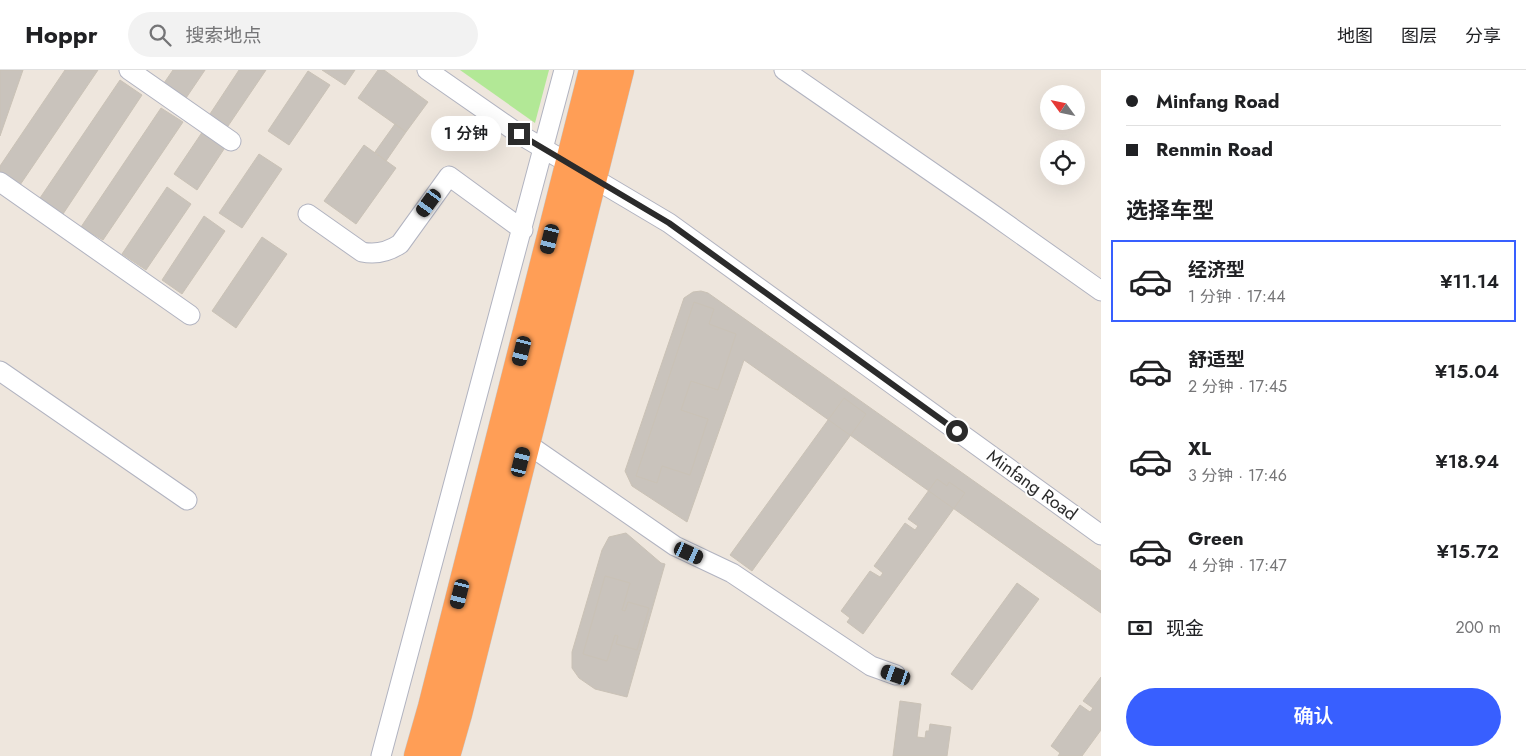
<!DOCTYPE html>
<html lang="zh">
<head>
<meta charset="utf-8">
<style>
	body { margin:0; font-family:Jost,"Noto Sans SC",sans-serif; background:#f2f2f2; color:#202124; height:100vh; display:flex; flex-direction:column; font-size:19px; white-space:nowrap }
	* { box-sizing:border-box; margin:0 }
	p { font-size:16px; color:#757577 }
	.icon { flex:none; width:28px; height:28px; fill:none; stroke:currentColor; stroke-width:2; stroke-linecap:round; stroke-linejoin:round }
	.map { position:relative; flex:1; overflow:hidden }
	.panel { display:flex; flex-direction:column; background:#fff; width:425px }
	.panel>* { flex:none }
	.guide { display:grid; align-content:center; height:110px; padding:0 25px; background:#fff }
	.needle { width:32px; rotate:303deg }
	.controls { position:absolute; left:1040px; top:15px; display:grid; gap:10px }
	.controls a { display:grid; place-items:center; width:45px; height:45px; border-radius:50%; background:#fff; box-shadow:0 5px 20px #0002; font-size:25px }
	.end { position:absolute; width:22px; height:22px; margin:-11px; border:6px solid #2b2b2b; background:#fff; box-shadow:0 0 0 2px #fff }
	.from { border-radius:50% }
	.bubble { position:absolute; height:35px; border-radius:18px; background:#fff; box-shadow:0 5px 20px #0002; font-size:16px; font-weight:600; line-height:35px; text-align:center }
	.car { position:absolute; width:15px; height:30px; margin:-15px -8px; border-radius:6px; box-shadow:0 0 4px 1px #0007; background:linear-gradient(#222 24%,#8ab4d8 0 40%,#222 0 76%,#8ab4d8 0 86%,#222 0) }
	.guide b { display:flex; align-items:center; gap:18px; height:48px; font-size:19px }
	.guide b+b { border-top:1px solid #e0e0e0 }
	.guide i { width:12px; height:12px; background:#202124 }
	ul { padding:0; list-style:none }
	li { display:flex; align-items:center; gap:15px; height:82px; margin:0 10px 8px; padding:0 15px; border:2px solid transparent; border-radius:0px }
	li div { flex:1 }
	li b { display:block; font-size:19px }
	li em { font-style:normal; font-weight:600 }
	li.current { border-color:#385fff }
	li>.icon { width:45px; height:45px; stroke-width:1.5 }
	h2 { padding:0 25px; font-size:22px; line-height:60px }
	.pay { display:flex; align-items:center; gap:12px; height:55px; padding:0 25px; font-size:19px }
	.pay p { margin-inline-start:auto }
	.action { display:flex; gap:10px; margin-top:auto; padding:10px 25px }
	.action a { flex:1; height:58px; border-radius:30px; background:#385fff; color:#fff; font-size:20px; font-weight:600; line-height:58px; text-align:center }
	header { display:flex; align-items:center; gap:30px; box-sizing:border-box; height:70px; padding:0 25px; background:#fff; border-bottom:1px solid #e0e0e0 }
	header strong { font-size:24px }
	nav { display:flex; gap:28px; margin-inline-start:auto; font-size:18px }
	.search { width:350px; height:45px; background:#f2f2f2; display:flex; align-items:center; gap:12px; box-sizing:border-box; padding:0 18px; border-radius:28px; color:#757577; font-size:19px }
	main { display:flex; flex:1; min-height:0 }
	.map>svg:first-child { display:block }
	.green { fill:#b2e896 }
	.building { fill:#c9c3bc; stroke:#cac2b6 }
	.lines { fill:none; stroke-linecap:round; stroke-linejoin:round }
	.minor-casing { stroke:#b1b3c0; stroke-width:21 }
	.highway-casing { stroke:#c8c8c8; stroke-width:29 }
	.minor { stroke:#fff; stroke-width:19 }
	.highway { stroke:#ff9e56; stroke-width:28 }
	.route { stroke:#2b2b2b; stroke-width:6 }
	.labels { text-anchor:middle; stroke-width:4; stroke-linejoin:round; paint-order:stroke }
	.street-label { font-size:18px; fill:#2b2b2b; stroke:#fff }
</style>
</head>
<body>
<header>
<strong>Hoppr</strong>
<div class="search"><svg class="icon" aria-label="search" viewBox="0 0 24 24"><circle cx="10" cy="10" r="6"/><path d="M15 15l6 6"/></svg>搜索地点</div>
<nav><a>地图</a><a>图层</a><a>分享</a></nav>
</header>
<main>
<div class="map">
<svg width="1101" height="686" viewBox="0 0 1101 686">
	<rect width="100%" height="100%" fill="#eee6dd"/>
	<!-- green -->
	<path class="green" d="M460,0H549L535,53Z"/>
	<!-- building -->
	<path class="building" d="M0,0H23L0,66Z
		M65,0H98L20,115L0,102V96Z
		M173,0H205L184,31L162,16Z
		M239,0H266L226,59L208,47Z
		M322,0H355L345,15Z
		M378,0H384L428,32L406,62L358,28Z
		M308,1L330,15L289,75L268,61Z
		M120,10L142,25L63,144L40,128Z
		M161,38L183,52L103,170L81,157Z
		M395,54L406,62L386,91L375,82Z
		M203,61L226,76L197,120L174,104Z
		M364,75L396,98L356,154L324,131Z
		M259,84L282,99L242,158L219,143Z
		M167,117L191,134L146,200L122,184Z
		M204,146L225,161L182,224L162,210Z
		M262,167L287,184L236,258L212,241Z
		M701,221L708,223L1101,501V543L744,290L687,452L632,416L625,401L684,228L693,222Z
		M694,232L714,239L709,254L736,264L718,320L691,311L681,340L708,349L690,405L662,396L657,413L636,406Z
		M844,328L866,344L752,501L730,485Z
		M937,409L947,416L949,412L965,423L863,564L847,552L850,548L841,541L870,501L880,507L883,503L874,496L905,453L915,460L918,456L908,449Z
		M626,463L661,493L665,494L627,627L595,619L579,608L572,598V582L602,480L609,467Z
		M605,506L630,513L622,540L625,541L628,532L649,538L637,580L616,574L618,566L615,565L607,591L583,584Z
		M1017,513L1039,529L972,620L951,604Z
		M1101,607V660L1082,686H1058L1060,683L1051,676L1080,635L1090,642L1093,638L1083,631Z
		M900,631L921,634L917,667L925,668L926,661H929L930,654L951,657L947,686H893Z"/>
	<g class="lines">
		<defs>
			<path id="minor" d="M129,0L231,71
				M427,0L519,64L669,153L1101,465
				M784,0L988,141L1101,221
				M0,112L190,245
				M308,144L362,182C376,185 388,182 400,174L449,106L523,160
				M0,301L187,430
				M526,373L675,476L732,503L871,596L896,605
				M381,686L564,0"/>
			<path id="highway" d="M418,686L432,637L593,0
				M446,686L458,644L620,0"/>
		</defs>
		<!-- minor casing -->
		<use href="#minor" class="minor-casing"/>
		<!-- highway casing -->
		<use href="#highway" class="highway-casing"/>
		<!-- minor -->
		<use href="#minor" class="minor"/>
		<!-- highway -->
		<use href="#highway" class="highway"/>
	</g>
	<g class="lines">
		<!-- route -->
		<path class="route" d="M519,64L669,153L957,361"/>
	</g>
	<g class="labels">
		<!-- street labels -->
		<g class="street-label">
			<text transform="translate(1032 415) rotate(36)" y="6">Minfang Road</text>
		</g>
	</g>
</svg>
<div class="controls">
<a><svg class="needle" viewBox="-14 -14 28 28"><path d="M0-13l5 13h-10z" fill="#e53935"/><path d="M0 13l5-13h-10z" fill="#757577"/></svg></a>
<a><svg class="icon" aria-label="locate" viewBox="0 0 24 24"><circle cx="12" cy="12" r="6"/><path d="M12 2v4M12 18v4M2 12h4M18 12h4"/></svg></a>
</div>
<i class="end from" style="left:957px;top:361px"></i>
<i class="end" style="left:519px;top:64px"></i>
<div class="bubble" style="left:431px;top:46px;width:70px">1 分钟</div>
<i class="car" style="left:429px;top:133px;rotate:216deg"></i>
<i class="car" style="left:550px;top:169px;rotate:194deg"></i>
<i class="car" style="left:522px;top:281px;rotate:194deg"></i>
<i class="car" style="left:521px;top:392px;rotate:14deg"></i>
<i class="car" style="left:689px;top:483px;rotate:115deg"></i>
<i class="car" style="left:460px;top:524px;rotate:194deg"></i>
<i class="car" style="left:896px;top:605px;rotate:289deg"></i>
</div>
<section class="panel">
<div class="guide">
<b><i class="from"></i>Minfang Road</b>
<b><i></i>Renmin Road</b>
</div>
<h2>选择车型</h2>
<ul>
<li class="current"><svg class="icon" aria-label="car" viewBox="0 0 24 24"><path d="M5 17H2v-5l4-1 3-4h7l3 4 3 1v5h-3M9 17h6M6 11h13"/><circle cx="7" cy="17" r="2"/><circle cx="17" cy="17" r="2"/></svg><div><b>经济型</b><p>1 分钟 · 17:44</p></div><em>¥11.14</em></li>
<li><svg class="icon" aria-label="car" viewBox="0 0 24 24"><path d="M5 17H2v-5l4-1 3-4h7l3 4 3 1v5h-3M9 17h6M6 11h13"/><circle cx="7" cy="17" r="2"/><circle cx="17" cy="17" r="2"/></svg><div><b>舒适型</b><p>2 分钟 · 17:45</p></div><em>¥15.04</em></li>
<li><svg class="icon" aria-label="car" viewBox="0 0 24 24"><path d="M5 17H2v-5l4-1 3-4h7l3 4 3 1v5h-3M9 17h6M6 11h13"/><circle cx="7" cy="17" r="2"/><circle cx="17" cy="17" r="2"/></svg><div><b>XL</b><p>3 分钟 · 17:46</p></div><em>¥18.94</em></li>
<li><svg class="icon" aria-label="car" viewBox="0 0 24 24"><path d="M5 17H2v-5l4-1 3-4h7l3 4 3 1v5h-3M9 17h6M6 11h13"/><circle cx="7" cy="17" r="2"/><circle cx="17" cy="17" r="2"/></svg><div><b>Green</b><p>4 分钟 · 17:47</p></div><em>¥15.72</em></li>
</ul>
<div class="pay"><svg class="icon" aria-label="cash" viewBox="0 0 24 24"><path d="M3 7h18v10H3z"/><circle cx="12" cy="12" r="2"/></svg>现金<p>200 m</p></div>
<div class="action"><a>确认</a></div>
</section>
</main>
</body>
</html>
